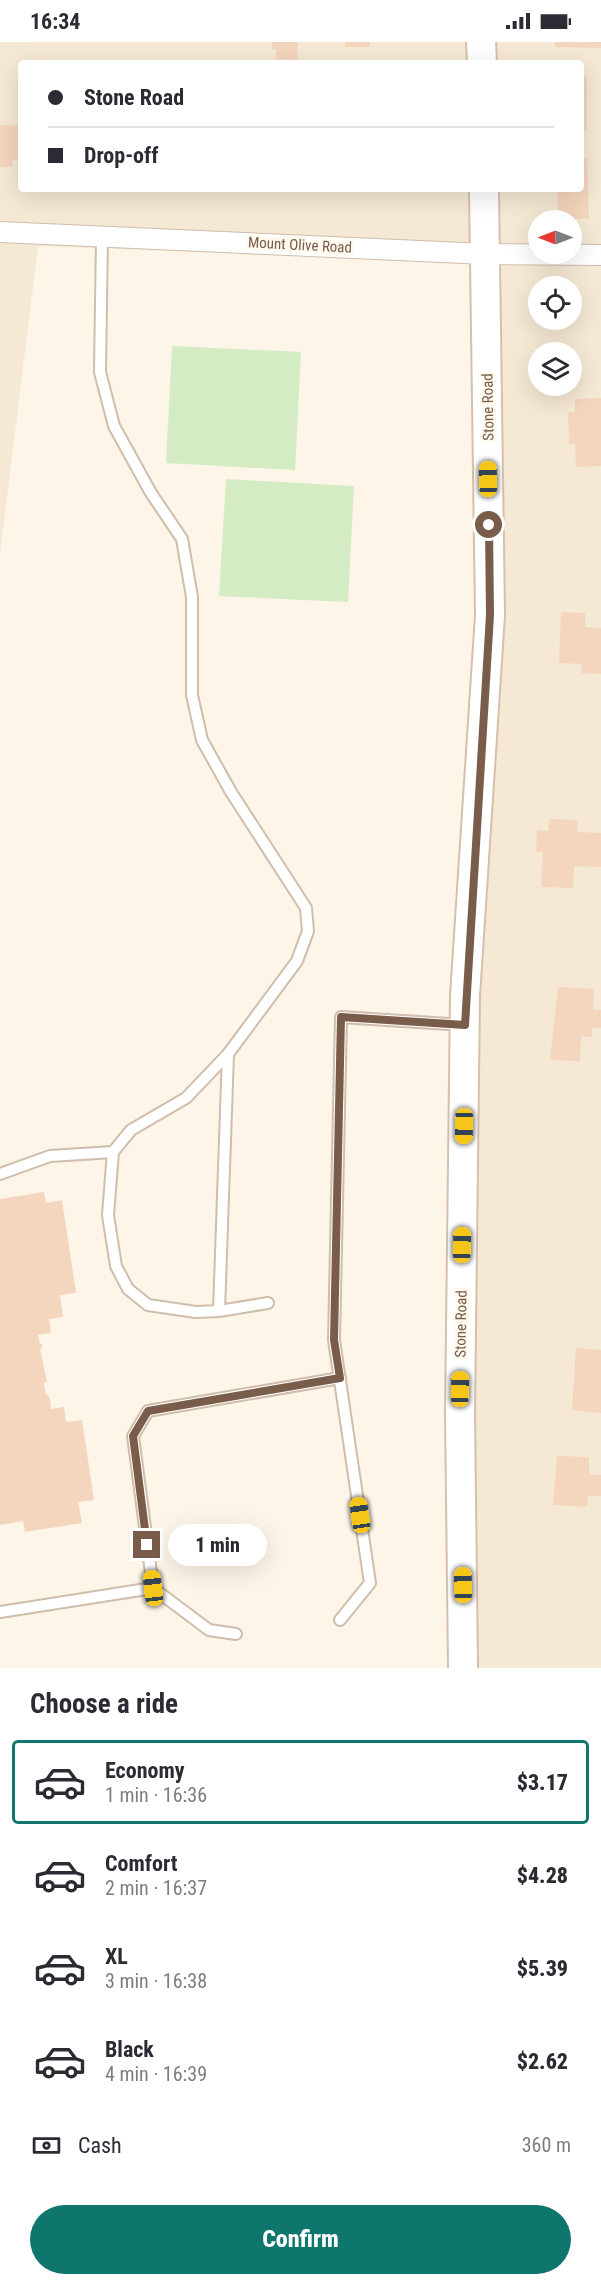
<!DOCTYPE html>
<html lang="en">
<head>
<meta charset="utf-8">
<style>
	body { margin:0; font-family:"Roboto Condensed",sans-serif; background:#f7f7f7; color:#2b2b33; height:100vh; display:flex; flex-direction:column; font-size:22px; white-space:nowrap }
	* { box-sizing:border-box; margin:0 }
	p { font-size:20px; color:#7c7c81 }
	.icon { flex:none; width:33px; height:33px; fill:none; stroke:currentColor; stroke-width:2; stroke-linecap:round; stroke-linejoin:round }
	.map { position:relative; height:1626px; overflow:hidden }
	.details { display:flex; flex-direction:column; background:#fff; flex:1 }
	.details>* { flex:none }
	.guide { position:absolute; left:18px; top:18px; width:566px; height:132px; border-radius:6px; box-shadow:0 6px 24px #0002; display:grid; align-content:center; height:132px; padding:0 30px; background:#fff }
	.needle { width:39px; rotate:270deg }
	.controls { position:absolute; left:528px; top:168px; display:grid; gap:12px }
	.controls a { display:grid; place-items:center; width:54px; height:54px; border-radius:50%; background:#fff; box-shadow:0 6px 24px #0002; font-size:30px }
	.end { position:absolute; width:27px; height:27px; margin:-14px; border:8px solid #795c49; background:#fff; box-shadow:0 0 0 3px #fff }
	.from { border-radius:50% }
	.bubble { position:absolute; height:42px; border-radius:21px; background:#fff; box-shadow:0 6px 24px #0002; font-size:20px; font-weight:800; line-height:42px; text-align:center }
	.car { position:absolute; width:18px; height:36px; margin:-18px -9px; border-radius:8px; box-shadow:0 0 4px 2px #0007; background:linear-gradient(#f5c518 24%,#345 0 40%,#f5c518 0 76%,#345 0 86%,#f5c518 0) }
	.guide b { display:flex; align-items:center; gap:21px; height:57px; font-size:22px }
	.guide b+b { border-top:2px solid #e1e1e2 }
	.guide i { width:15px; height:15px; background:#2b2b33 }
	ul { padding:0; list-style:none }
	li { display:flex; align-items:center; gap:18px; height:84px; margin:0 12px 9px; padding:0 18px; border:3px solid transparent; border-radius:6px }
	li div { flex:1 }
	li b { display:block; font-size:22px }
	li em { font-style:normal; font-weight:800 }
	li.current { border-color:#0f766e }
	li>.icon { width:54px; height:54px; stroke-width:1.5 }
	h2 { padding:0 30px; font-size:27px; line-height:72px }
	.pay { display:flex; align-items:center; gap:15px; height:66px; padding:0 30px; font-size:22px }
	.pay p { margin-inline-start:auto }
	.action { display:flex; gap:12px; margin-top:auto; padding:12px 30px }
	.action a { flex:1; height:69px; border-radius:36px; background:#0f766e; color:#fff; font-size:24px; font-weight:800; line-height:69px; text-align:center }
	.status { display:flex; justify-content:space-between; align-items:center; height:42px; padding:0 30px; background:#fff; direction:ltr }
	.status svg { height:16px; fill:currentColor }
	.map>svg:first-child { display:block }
	.residential { fill:#f5e8d4; fill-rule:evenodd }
	.green { fill:#d3ecc4 }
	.building { fill:#f4d5bd }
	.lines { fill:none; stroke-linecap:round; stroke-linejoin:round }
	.lane-casing { stroke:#d0bdab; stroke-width:14 }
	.street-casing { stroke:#d0bdab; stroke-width:22 }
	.secondary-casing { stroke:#d6c0ab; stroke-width:32 }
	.lane { stroke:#fff; stroke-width:10 }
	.street { stroke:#fff; stroke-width:20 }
	.secondary { stroke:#fff; stroke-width:28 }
	.route { stroke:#795c49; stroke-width:8 }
	.labels { text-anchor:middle; stroke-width:6; stroke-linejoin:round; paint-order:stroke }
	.street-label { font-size:15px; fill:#795c49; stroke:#fff9ee }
</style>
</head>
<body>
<div class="status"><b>16:34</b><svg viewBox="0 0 49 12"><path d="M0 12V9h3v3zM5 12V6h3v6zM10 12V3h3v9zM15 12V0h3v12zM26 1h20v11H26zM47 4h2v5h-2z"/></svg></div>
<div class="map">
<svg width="601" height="1626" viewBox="0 0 601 1626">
	<rect width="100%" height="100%" fill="#fdf5e7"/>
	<!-- residential -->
	<path class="residential" d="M0,0H601V1626H448L502,221L38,204L0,512ZM21,21H580V147H21ZM538,178H572V212H538ZM538,244H572V278H538ZM538,310H572V344H538Z"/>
	<!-- green -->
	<path class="green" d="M172,304L301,310L295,428L166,421Z
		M226,437L354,444L348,560L219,554Z"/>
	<!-- building -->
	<path class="building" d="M272,0H298L297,18L276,17V7H272Z
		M345,0H370V5H345Z
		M555,0H601V6L555,5Z
		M580,34H587V89H580Z
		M0,83L21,84V118H13L12,125H0Z
		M580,116H587L589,177H558L557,147H580Z
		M601,356V424L576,425L575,401L569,402L568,370H575V357Z
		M561,570L585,571V585L601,586V632L581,631L582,622L559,621Z
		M549,777L578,778L577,790L601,791V825L574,824L573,846L541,845L543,810H536L537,788L548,789Z
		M558,945L594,947L593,968H601V986H592V995L581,994L580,1019L550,1018Z
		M44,1150L46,1161L62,1158L76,1251L60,1253L63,1275L49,1277L51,1291L38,1293L40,1302H42V1306L40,1307L47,1340L44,1341L46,1353H48L50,1357L51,1367L64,1365L66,1380L82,1378L94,1458L78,1460L82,1481L25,1490L23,1479L0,1483V1157Z
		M576,1306L601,1308V1371L572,1368Z
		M557,1414L589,1415V1433H601V1454H588L587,1465L553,1463Z"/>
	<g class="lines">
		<defs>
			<path id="lane" d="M102,194L100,330L114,384L151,451L182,497L192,555V653L202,698L231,750L306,866L308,889L297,919L228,1012L186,1056L131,1088L113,1110L108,1173L116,1224L128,1247L148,1263L196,1270L219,1269L228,1012
				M0,1132L50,1114L113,1110
				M219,1269L268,1261
				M0,1570L153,1546
				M340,1578L370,1541L334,1298L341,975L464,983
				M236,1592L209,1588L153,1546L133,1394L148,1369L340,1336"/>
			<path id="street" d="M0,190L486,212L601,213"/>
			<path id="secondary" d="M481,0L482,21
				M463,1626L460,1371L465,954L490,573L484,147"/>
		</defs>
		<!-- lane casing -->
		<use href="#lane" class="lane-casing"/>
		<!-- street casing -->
		<use href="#street" class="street-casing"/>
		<!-- secondary casing -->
		<use href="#secondary" class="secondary-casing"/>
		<!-- lane -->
		<use href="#lane" class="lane"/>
		<!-- street -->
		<use href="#street" class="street"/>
		<!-- secondary -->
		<use href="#secondary" class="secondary"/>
	</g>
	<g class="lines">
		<!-- route -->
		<path class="route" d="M147,1503L133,1394L148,1369L340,1336L334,1298L341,975L465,983L490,573L489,483"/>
	</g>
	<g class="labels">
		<!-- street labels -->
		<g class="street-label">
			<text transform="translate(300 203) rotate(3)" y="5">Mount Olive Road</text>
			<text transform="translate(488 365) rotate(-91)" y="5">Stone Road</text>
			<text transform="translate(461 1282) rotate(-89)" y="5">Stone Road</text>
		</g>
	</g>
</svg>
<div class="controls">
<a><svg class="needle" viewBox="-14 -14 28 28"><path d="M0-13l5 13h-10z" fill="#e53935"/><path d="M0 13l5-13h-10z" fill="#7c7c81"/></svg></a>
<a><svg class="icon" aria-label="locate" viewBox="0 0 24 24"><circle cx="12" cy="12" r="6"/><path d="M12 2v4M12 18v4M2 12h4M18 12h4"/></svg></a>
<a><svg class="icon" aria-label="layers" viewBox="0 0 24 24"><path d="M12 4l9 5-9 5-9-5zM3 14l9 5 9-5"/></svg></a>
</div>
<i class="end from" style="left:489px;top:483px"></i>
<i class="end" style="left:147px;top:1503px"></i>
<div class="bubble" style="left:168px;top:1482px;width:99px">1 min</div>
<i class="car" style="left:488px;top:437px;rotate:359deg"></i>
<i class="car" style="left:464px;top:1084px;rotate:181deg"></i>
<i class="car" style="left:462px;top:1203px;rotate:1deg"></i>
<i class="car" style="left:460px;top:1347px;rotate:1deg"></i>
<i class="car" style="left:360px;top:1473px;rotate:352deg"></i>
<i class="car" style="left:463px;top:1543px;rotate:359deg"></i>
<i class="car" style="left:153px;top:1546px;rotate:353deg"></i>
<div class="guide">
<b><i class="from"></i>Stone Road</b>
<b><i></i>Drop-off</b>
</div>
</div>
<section class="details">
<h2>Choose a ride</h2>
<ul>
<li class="current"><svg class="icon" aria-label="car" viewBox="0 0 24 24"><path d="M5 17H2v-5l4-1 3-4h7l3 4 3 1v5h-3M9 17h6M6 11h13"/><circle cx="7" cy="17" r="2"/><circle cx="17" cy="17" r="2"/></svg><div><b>Economy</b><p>1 min · 16:36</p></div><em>$3.17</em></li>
<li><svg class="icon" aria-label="car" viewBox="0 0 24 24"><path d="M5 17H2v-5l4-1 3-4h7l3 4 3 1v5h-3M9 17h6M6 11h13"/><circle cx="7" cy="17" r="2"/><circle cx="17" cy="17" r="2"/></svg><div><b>Comfort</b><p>2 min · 16:37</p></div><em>$4.28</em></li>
<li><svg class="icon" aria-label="car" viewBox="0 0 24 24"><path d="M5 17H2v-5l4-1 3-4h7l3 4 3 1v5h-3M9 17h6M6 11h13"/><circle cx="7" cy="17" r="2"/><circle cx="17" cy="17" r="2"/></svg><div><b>XL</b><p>3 min · 16:38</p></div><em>$5.39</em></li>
<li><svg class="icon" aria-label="car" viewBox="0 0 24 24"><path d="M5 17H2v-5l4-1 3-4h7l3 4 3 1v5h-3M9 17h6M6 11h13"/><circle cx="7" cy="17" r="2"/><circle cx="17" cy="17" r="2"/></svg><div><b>Black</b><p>4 min · 16:39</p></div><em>$2.62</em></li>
</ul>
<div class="pay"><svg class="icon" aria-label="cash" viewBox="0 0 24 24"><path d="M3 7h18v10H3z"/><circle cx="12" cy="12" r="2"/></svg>Cash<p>360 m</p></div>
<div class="action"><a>Confirm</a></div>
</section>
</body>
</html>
